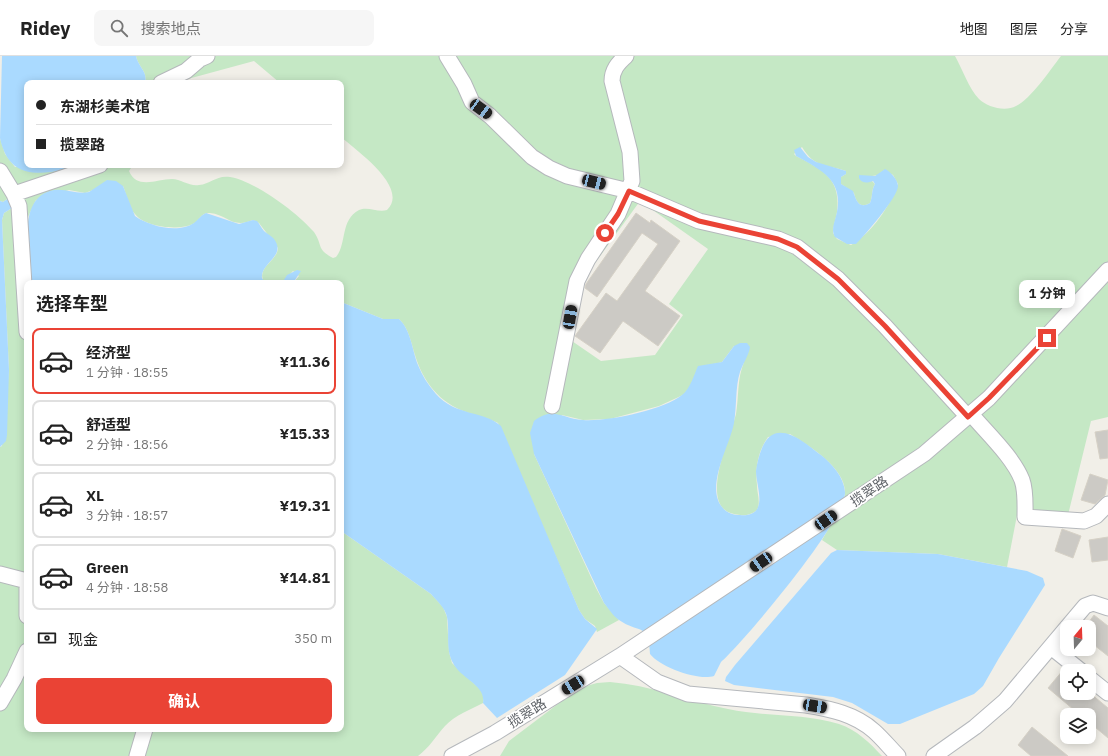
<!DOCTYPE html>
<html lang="zh">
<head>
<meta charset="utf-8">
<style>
	body { margin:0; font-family:"IBM Plex Sans","Noto Sans SC",sans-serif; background:#f6f6f6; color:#222; height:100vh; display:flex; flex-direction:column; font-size:15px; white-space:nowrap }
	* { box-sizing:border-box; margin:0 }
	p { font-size:13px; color:#767676 }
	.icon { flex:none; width:22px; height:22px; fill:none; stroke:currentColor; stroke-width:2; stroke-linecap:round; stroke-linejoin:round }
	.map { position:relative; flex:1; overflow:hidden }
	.details { position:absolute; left:24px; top:224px; width:320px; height:452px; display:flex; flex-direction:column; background:#fff; border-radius:8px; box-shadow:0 2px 10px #0003 }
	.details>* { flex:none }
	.hud { position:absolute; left:24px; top:24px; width:320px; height:88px; border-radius:8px; box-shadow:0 2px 10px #0003; display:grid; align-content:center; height:88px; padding:0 12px; background:#fff }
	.needle { width:26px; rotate:19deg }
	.fabs { position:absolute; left:1060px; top:564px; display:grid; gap:8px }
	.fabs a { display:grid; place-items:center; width:36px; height:36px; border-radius:8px; background:#fff; box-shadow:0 2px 10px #0003; font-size:20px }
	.end { position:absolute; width:18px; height:18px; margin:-9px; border:5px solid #ea4335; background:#fff; box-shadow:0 0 0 2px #fff }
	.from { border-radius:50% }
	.bubble { position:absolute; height:28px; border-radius:8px; background:#fff; box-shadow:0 2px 10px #0003; font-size:13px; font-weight:700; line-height:28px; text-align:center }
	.car { position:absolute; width:12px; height:24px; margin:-12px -6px; border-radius:5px; box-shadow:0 0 3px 1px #0007; background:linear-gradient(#222 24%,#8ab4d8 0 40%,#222 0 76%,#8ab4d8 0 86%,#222 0) }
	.hud b { display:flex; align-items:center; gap:14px; height:38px; font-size:15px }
	.hud b+b { border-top:1px solid #e0e0e0 }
	.hud i { width:10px; height:10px; background:#222 }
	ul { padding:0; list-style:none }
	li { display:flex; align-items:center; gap:12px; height:66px; margin:0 8px 6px; padding:0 4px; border:2px solid #e0e0e0; border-radius:8px }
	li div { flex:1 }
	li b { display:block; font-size:15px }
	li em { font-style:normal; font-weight:700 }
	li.current { border-color:#ea4335 }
	li>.icon { width:36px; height:36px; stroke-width:1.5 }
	h2 { padding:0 12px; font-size:18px; line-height:48px }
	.pay { display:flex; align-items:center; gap:10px; height:44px; padding:0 12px; font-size:15px }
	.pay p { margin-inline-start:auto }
	.action { display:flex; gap:8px; margin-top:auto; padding:8px 12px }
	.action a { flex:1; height:46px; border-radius:8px; background:#ea4335; color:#fff; font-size:16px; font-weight:700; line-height:46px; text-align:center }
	header { display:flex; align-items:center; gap:24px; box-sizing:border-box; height:56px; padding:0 20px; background:#fff; border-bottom:1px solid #e0e0e0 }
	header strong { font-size:19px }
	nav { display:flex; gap:22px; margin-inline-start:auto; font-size:14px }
	.search { width:280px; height:36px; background:#f6f6f6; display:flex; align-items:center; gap:10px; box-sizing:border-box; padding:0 14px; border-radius:8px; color:#767676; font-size:15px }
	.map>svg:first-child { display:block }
	.green { fill:#c5e8c5; fill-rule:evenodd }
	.water { fill:#aadaff }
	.building { fill:#cccac5; stroke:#d6d1c6 }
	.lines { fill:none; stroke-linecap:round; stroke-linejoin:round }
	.minor-casing { stroke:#b5b8bc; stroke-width:17 }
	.minor { stroke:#fff; stroke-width:15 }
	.route { stroke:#ea4335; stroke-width:5 }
	.labels { text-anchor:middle; stroke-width:3.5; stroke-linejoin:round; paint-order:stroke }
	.street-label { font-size:14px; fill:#5f6368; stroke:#fff }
</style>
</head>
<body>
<header>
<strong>Ridey</strong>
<div class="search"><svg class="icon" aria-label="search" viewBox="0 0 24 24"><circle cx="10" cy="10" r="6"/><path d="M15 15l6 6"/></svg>搜索地点</div>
<nav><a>地图</a><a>图层</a><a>分享</a></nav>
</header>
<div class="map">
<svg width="1108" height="700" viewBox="0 0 1108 700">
	<rect width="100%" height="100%" fill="#f1efe8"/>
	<!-- green -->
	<path class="green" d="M136,0H955C962,12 969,33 979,43C987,51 1005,56 1016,50C1031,43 1050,14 1061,0H1108V361L1091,365L1068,459L1018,454L1007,511L938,498L837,494L822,484C829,471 840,457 844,443C852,415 809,390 790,378L768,381C758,395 755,412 757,429C757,438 761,446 757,454C750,460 742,460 734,458C697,451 731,379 736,358C739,340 737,323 744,306L734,290L722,306L711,309L683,339L659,350L610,363L583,364L562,359L534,398L596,532L604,547L619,564L597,576L595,570L585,563L579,554L498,367C488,362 477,360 466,356C440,347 423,326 415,299C411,287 409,272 399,263H383L341,246V227H293L299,220L293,215L282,227L264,226C256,211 277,206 278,192L259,167L253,164C232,173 228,159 210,157C201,156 199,165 193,168C179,175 144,171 135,158C128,151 127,139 123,130L93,134L85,137L69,134L36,144L28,161L32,227H27V673H341V475L431,538L443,551L447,561L449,596L452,607L482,635L484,640L483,647C470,654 455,659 445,670C436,680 429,692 418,700H0V391L2,390L9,314L2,164L4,157L12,152L9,142L3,146L0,145V82L5,98L15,111L133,109L129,115C137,134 157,123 172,123C181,123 190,131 199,129C211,128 216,119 230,121C255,125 298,157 314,176C323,189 316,193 333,202L336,201C347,188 340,164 359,154C368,150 378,157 387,154C410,132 356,94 341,81V27H280L254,5L173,27H145C148,15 138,11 136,0ZM802,91C815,112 825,108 846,115V118L841,121V128L854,137C856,146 860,153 870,147C873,140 871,135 875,128L872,125V120L878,119L884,114L893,119L898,128C889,151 873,176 851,189L837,183L833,177C833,170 836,163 837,156C841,122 823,114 796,100L794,98ZM640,145L708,193L669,248L683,259L655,299L601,305L569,283L579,229Z
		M610,626C650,629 688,645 728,653C764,661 803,657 839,668C857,674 870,687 882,700H500L509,685L579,632L597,627Z"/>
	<!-- water -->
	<path class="water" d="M2,0H136C138,11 148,15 145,27H27V109H87C51,116 10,131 0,82Z
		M800,91L808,101L816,106L846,115V118L841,121V128L853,135C856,143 858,154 870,147C873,140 871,135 875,128L873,125C868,127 862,128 859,122V119L875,120L885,113C890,115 898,124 898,130C898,141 865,179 856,188H847L835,181C831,174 834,168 836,160C845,125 823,115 796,100L794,94Z
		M107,124L116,125L123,130L135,160C149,170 178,178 194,167C198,164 201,159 206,157L239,168L253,164L257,165C260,168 261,172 264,175C267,178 272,180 274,183C287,200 260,207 262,222L265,227H32C30,201 16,145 50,135C64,131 76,139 89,136Z
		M9,142L12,152L4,157L2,164L9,314L7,379L6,385L0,391V145L3,146Z
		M297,214L301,215L293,227H282L287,219Z
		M341,246L383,263H399C411,274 412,294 418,309C422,319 428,329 436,338C455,360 485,355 501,370L579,554L585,563L597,573L565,619L497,662L483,647C486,629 461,623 453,607C445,593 450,576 447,561C445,552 437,545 431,538L341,475Z
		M740,287H747L750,291C749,299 743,307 740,316C735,332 737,350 734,367C730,389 705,430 722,451C726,457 734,459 740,459C747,460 756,458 758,451C762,441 756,426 756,415C757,407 759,399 762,392C775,360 804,386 821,399C832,408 844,421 845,436C846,465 745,584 721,606L714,620C698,625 660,611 650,598C649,566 639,578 619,564C613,560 609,553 604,547L534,398L530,377L534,365C554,350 562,363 583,364C606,366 664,354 682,339C690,333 694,319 698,310L722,306L734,290Z
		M837,494L938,498L1027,515L1043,522L1045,529L999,602L983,630L974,638L900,668H888L852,647L833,641L734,629L725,625L726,621L735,609L831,497Z"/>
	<!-- building -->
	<path class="building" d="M636,157L650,167L651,164L680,185L645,235L680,260L658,290L623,265L600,297L575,280L606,237L617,245L658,188L642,177L597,241L585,232L586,228Z
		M1108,374V402L1100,403L1095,376Z
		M1090,418L1108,424L1105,439L1095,448L1081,444Z
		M1062,473L1081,480L1073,502L1055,495Z
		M1108,481V504L1092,506L1089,484Z
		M1094,559L1108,570V600L1089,585V566Z
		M1064,613L1067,615V637H1090L1108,652V682L1089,666V659H1080L1048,632Z
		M1032,671L1068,700H1031L1018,689Z"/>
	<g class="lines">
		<defs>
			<path id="minor" d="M447,0L464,28L472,46L490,60L532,101L549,112L567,120L629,135L699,165L778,183L797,191L838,223L885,270L968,361
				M161,27L186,15L200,3L207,0
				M0,115L14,138L19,150L27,276
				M14,138L100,109
				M552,350L577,225L588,203L618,158L632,125L630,96L612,25C612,14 618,7 626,0
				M971,358C987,377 1013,401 1022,424C1026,435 1025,449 1025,461L1084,465L1096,460L1108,448
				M0,518L27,525
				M27,532V560
				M1051,591L1081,615
				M620,600L657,626L688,638L806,649C831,653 855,658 874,675C883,683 890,692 898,700
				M1089,622L1108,637
				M0,647L14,623L27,595
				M137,700L145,673
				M452,700L495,677L620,600L924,398L989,342L1108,214
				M934,700L975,671L1005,645L1085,550L1093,547L1108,552"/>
		</defs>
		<!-- minor casing -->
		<use href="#minor" class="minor-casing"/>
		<!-- minor -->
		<use href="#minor" class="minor"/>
	</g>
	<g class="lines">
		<!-- route -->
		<path class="route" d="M605,177L618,158L629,135L699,165L778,183L797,191L838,223L885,270L968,361L989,342L1047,282"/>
	</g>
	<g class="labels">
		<!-- street labels -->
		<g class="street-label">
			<text transform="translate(869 435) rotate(-34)" y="5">揽翠路</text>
			<text transform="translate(527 657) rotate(-32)" y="5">揽翠路</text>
		</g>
	</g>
</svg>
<div class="fabs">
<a><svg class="needle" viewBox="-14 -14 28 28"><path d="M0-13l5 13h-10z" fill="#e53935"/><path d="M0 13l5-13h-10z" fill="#767676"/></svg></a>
<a><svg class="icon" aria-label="locate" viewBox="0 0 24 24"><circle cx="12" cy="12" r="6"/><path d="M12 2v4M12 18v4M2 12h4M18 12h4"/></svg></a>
<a><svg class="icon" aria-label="layers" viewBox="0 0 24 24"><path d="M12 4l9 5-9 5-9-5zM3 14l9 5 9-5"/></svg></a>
</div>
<i class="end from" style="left:605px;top:177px"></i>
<i class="end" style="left:1047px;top:282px"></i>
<div class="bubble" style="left:1019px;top:224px;width:56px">1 分钟</div>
<i class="car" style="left:481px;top:53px;rotate:126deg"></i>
<i class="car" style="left:594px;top:126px;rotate:104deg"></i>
<i class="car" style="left:570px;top:261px;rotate:10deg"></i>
<i class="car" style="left:826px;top:464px;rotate:56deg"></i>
<i class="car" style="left:761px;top:506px;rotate:236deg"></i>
<i class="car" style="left:573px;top:629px;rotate:238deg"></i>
<i class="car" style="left:815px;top:650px;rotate:99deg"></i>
<div class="hud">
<b><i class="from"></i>东湖杉美术馆</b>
<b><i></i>揽翠路</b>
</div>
<section class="details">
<h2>选择车型</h2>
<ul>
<li class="current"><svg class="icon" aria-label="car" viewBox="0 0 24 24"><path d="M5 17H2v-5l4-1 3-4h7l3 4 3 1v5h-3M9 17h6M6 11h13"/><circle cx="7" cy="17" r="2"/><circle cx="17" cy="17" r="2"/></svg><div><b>经济型</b><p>1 分钟 · 18:55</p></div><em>¥11.36</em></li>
<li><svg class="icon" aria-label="car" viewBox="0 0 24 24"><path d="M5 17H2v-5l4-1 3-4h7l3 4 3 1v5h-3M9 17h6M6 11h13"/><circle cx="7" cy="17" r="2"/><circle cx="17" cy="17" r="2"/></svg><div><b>舒适型</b><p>2 分钟 · 18:56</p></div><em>¥15.33</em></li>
<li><svg class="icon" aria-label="car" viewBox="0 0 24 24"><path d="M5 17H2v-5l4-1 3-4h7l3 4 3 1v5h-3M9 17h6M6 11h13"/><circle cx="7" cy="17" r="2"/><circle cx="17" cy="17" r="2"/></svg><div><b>XL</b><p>3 分钟 · 18:57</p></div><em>¥19.31</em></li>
<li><svg class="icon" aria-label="car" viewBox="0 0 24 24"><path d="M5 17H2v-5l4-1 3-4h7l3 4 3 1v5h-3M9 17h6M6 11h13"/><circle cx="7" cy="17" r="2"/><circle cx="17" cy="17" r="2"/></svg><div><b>Green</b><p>4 分钟 · 18:58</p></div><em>¥14.81</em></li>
</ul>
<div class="pay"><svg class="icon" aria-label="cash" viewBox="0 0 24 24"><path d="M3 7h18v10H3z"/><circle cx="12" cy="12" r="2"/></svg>现金<p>350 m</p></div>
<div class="action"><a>确认</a></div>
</section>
</div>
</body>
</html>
